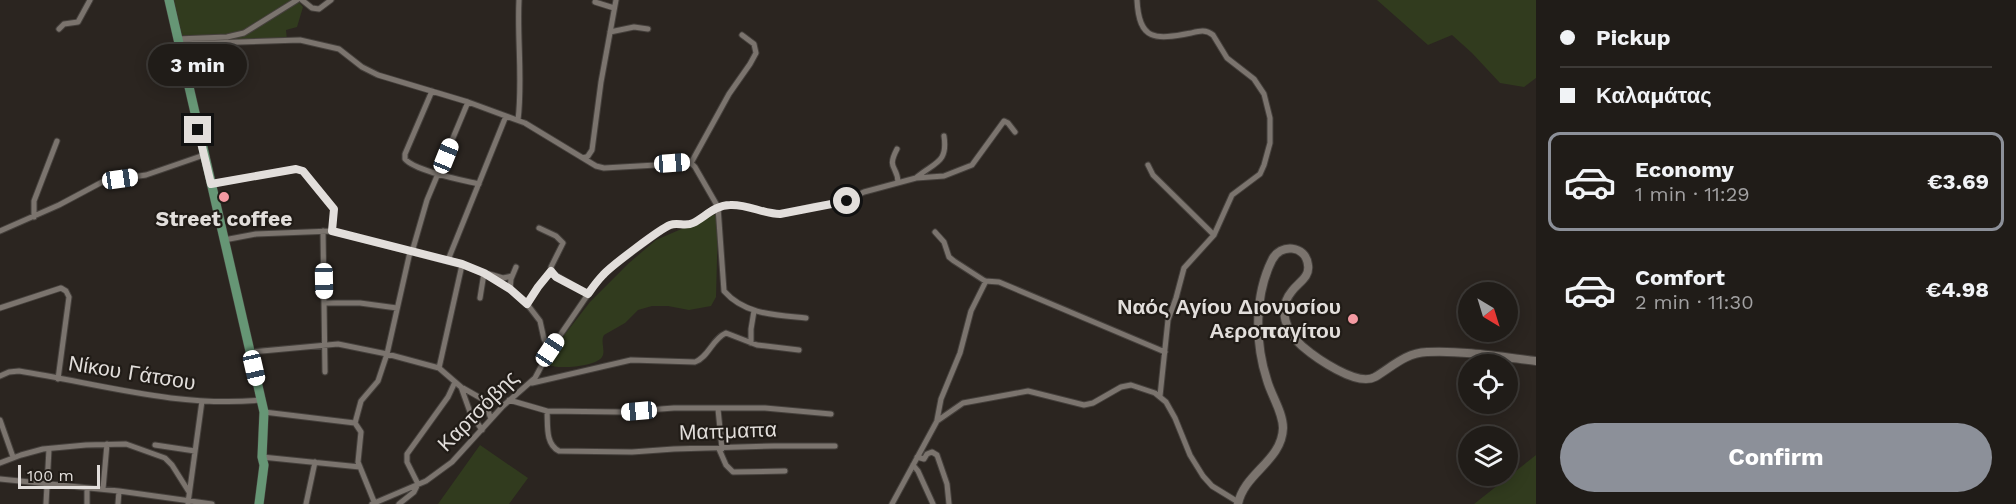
<!DOCTYPE html>
<html lang="en">
<head>
<meta charset="utf-8">
<style>
	body { margin:0; font-family:"Work Sans",sans-serif; background:#282521; color:#f1f3f6; height:100vh; display:flex; flex-direction:column; font-size:22px; white-space:nowrap }
	* { box-sizing:border-box; margin:0 }
	p { font-size:20px; color:#a2a1a2 }
	.icon { flex:none; width:33px; height:33px; fill:none; stroke:currentColor; stroke-width:2; stroke-linecap:round; stroke-linejoin:round }
	.map { position:relative; flex:1; overflow:hidden }
	.side { display:flex; flex-direction:column; background:#201c18; width:480px }
	.side>* { flex:none }
	.banner { display:grid; align-content:center; height:132px; padding:0 24px; background:#201c18 }
	.needle { width:39px; rotate:142deg }
	.buttons { position:absolute; left:1458px; top:282px; display:grid; gap:12px }
	.buttons a { display:grid; place-items:center; width:60px; height:60px; border-radius:50%; background:#201c18; box-shadow:0 3px 15px #0003,0 0 0 2px #3d3a37; font-size:30px }
	.scale { position:absolute; left:18px; bottom:15px; width:82px; box-sizing:border-box; padding-left:6px; border:3px solid #e2dedb; border-top:0; font-size:16px; line-height:21px; white-space:nowrap; color:#e2dedb; -webkit-text-stroke:4px #211c17; paint-order:stroke }
	.end { position:absolute; width:27px; height:27px; margin:-14px; border:8px solid #e2dedb; background:#111; box-shadow:0 0 0 3px #111 }
	.from { border-radius:50% }
	.bubble { position:absolute; height:42px; border-radius:21px; background:#201c18; box-shadow:0 3px 15px #0003,0 0 0 2px #3d3a37; font-size:20px; font-weight:700; line-height:42px; text-align:center }
	.car { position:absolute; width:18px; height:36px; margin:-18px -9px; border-radius:8px; box-shadow:0 0 4px 2px #0007; background:linear-gradient(#fff 24%,#345 0 40%,#fff 0 76%,#345 0 86%,#fff 0) }
	.banner b { display:flex; align-items:center; gap:21px; height:57px; font-size:22px }
	.banner b+b { border-top:2px solid #3d3a37 }
	.banner i { width:15px; height:15px; background:#f1f3f6 }
	ul { padding:0; list-style:none }
	li { display:flex; align-items:center; gap:18px; height:99px; margin:0 12px 9px; padding:0 12px; border:3px solid transparent; border-radius:12px }
	li div { flex:1 }
	li b { display:block; font-size:22px }
	li em { font-style:normal; font-weight:700 }
	li.current { border-color:#8c9099 }
	li>.icon { width:54px; height:54px; stroke-width:1.5 }
	.button { display:flex; gap:12px; margin-top:auto; padding:12px 24px }
	.button a { flex:1; height:69px; border-radius:36px; background:#8c9099; color:#fff; font-size:24px; font-weight:700; line-height:69px; text-align:center }
	main { display:flex; flex:1; min-height:0 }
	.map>svg:first-child { display:block }
	.green { fill:#313b1e }
	.lines { fill:none; stroke-linecap:round; stroke-linejoin:round }
	.minor-casing { stroke:#45403c; stroke-width:7 }
	.secondary-casing { stroke:#45403c; stroke-width:10 }
	.primary-casing { stroke:#45403c; stroke-width:10 }
	.minor { stroke:#7b746e; stroke-width:5 }
	.secondary { stroke:#7b746e; stroke-width:8 }
	.primary { stroke:#669675; stroke-width:9 }
	.route { stroke:#e2dedb; stroke-width:8 }
	.poi-dot { fill:#f49aa2; stroke:#211c17; stroke-width:2 }
	.labels { text-anchor:middle; stroke-width:4.5; stroke-linejoin:round; paint-order:stroke }
	.poi-label { font-size:21px; font-weight:bold; fill:#e2dedb; stroke:#211c17 }
	.street-label { font-size:21px; fill:#e2dedb; stroke:#211c17 }
</style>
</head>
<body>
<main>
<div class="map">
<svg width="1536" height="504" viewBox="0 0 1536 504">
	<rect width="100%" height="100%" fill="#2b2520"/>
	<!-- green -->
	<path class="green" d="M174,0H297L303,7L297,27L286,30L287,40L195,42L191,35H182Z
		M1377,0H1536V78L1524,87L1500,83L1472,53L1452,35L1428,45Z
		M716,214L718,221L716,297L711,306L689,310L668,306H652L638,310L625,323L604,335C600,342 606,351 602,357C596,367 555,370 547,364L550,355L562,338L590,302L629,263L656,240Z
		M480,445L528,478L509,504H438Z
		M1536,455V504H1474Z"/>
	<g class="lines">
		<defs>
			<path id="minor" d="M302,0L312,8L319,9L331,0
				M1137,0C1139,41 1155,40 1191,33C1199,31 1206,29 1213,35L1227,58L1254,79L1264,94L1270,118V143L1264,165L1260,174L1232,195L1214,235L1184,268L1176,298L1168,320L1160,396
				M595,2L614,8
				M59,29L64,24L78,22L90,0
				M610,32L634,27L648,29
				M177,39L227,37L244,33L297,0
				M178,44L300,40L339,49L362,67L378,75L468,102L525,123L596,166L604,168L691,163L695,167L718,207L724,291C745,315 776,315 806,318
				M432,91L405,154V159C415,171 462,180 479,184
				M518,120C523,80 517,40 519,0
				M897,149C886,170 898,165 898,183
				M583,158L588,156L592,150L601,82L616,0
				M691,163L729,94L750,64L756,53L754,44L742,35
				M1148,165L1153,175L1214,235
				M917,177C935,162 948,163 944,136
				M211,184L296,169L303,171L334,209L332,231
				M34,217V201L57,141
				M539,228L556,236L563,243L551,267L552,273L588,294
				M0,231L59,205L104,181L146,175L204,155
				M323,231L325,372
				M935,232L944,242L949,257L954,261L985,281L999,282L1165,352
				M224,240L256,234L332,231L462,265L484,273L510,289L527,304L540,321L544,339L550,350
				M412,252L427,200L468,102
				M448,260L506,116
				M486,273L503,278L512,276
				M510,289L511,279L516,267
				M480,298L484,273
				M324,303H360L397,308
				M527,304L538,287L551,271
				M0,308L61,288L66,291L69,297L58,379
				M751,343V329L754,311
				M250,352L338,344L387,354L439,368L461,387L470,412L482,430
				M439,368L462,265
				M0,376L9,372L19,371C100,384 179,408 261,400
				M532,383L631,360L695,362C709,357 712,339 726,333L757,345L799,350
				M463,388L484,400L491,419
				M509,400L547,411L621,412L674,408H765L831,414
				M718,409L722,449
				M547,411C548,425 545,444 559,451L632,452L674,449L774,446H835
				M264,412L355,423
				M0,420L13,457
				M937,420L941,399L960,353L971,311L986,281
				M355,423L361,401L378,381L387,354L410,252
				M355,423L361,432L358,462L375,504
				M155,445L195,451
				M719,449L726,465L733,472L785,471
				M262,457L360,467
				M917,457L924,459L927,454L932,452L937,455L947,484L949,504
				M0,463L21,455L43,449L86,445L126,444L165,458L172,465L189,492
				M913,465L918,471L933,504
				M0,479L119,491L212,504
				M103,489L107,444
				M188,503L202,401
				M46,504L49,449
				M87,504V488
				M118,504L119,491
				M306,504L315,462
				M372,504L426,481L452,462L503,406L535,378L550,350L595,284L608,270L667,226L676,224H691L718,207L727,205L746,206L773,214L787,213L815,206L840,203L864,192L916,178L944,176L972,165L1004,121L1008,123L1015,132
				M399,504L414,492L418,484L407,462V454L448,397L455,382
				M892,504L937,421L963,403L1028,391L1084,405L1093,403L1121,387L1131,385L1155,393L1166,402L1175,418L1190,455L1203,476L1212,486L1238,502"/>
			<path id="secondary" d="M1238,504C1244,473 1282,461 1283,428C1283,412 1271,395 1267,380C1255,343 1254,296 1272,260C1280,243 1306,245 1308,265C1310,277 1299,282 1292,291C1277,309 1286,332 1302,346C1316,358 1357,387 1375,377C1392,367 1405,353 1427,352C1460,350 1503,357 1536,361"/>
			<path id="primary" d="M169,0L264,412L262,457L264,465L259,504"/>
		</defs>
		<!-- minor casing -->
		<use href="#minor" class="minor-casing"/>
		<!-- secondary casing -->
		<use href="#secondary" class="secondary-casing"/>
		<!-- primary casing -->
		<use href="#primary" class="primary-casing"/>
		<!-- minor -->
		<use href="#minor" class="minor"/>
		<!-- secondary -->
		<use href="#secondary" class="secondary"/>
		<!-- primary -->
		<use href="#primary" class="primary"/>
	</g>
	<g class="lines">
		<!-- route -->
		<path class="route" d="M198,130L211,184L296,169L303,171L334,209L332,231L462,264L484,273L510,289L527,304L538,287L551,271L556,277L588,294C593,287 597,281 603,275C611,266 660,229 670,225C678,222 685,227 693,223C705,217 715,205 730,205C748,204 763,214 780,214L847,201"/>
	</g>
	<!-- markers -->
	<g class="poi-dot">
		<circle cx="224" cy="197" r="6"/>
		<circle cx="1353" cy="319" r="6"/>
	</g>
	<g class="labels">
		<!-- poi labels -->
		<g class="poi-label">
			<text x="224" y="226">Street coffee</text>
			<text x="1341" y="314" text-anchor="end">Ναός Αγίου Διονυσίου<tspan x="1341" dy="24">Αεροπαγίτου</tspan></text>
		</g>
		<!-- street labels -->
		<g class="street-label">
			<text transform="translate(132 373) rotate(9)" y="7">Νίκου Γάτσου</text>
			<text transform="translate(478 411) rotate(-45)" y="7">Καρτσόβης</text>
			<text transform="translate(728 431) rotate(-2)" y="7">Μαπμαπα</text>
		</g>
	</g>
</svg>
<div class="buttons">
<a><svg class="needle" viewBox="-14 -14 28 28"><path d="M0-13l5 13h-10z" fill="#e53935"/><path d="M0 13l5-13h-10z" fill="#a2a1a2"/></svg></a>
<a><svg class="icon" aria-label="locate" viewBox="0 0 24 24"><circle cx="12" cy="12" r="6"/><path d="M12 2v4M12 18v4M2 12h4M18 12h4"/></svg></a>
<a><svg class="icon" aria-label="layers" viewBox="0 0 24 24"><path d="M12 4l9 5-9 5-9-5zM3 14l9 5 9-5"/></svg></a>
</div>
<div class="scale">100 m</div>
<i class="end from" style="left:847px;top:201px"></i>
<i class="end" style="left:198px;top:130px"></i>
<div class="bubble" style="left:148px;top:44px;width:99px">3 min</div>
<i class="car" style="left:446px;top:156px;rotate:22deg"></i>
<i class="car" style="left:672px;top:163px;rotate:86deg"></i>
<i class="car" style="left:120px;top:179px;rotate:82deg"></i>
<i class="car" style="left:324px;top:281px;rotate:179deg"></i>
<i class="car" style="left:550px;top:350px;rotate:34deg"></i>
<i class="car" style="left:254px;top:368px;rotate:167deg"></i>
<i class="car" style="left:639px;top:411px;rotate:265deg"></i>
</div>
<section class="side">
<div class="banner">
<b><i class="from"></i>Pickup</b>
<b><i></i>Καλαμάτας</b>
</div>
<ul>
<li class="current"><svg class="icon" aria-label="car" viewBox="0 0 24 24"><path d="M5 17H2v-5l4-1 3-4h7l3 4 3 1v5h-3M9 17h6M6 11h13"/><circle cx="7" cy="17" r="2"/><circle cx="17" cy="17" r="2"/></svg><div><b>Economy</b><p>1 min · 11:29</p></div><em>€3.69</em></li>
<li><svg class="icon" aria-label="car" viewBox="0 0 24 24"><path d="M5 17H2v-5l4-1 3-4h7l3 4 3 1v5h-3M9 17h6M6 11h13"/><circle cx="7" cy="17" r="2"/><circle cx="17" cy="17" r="2"/></svg><div><b>Comfort</b><p>2 min · 11:30</p></div><em>€4.98</em></li>
</ul>
<div class="button"><a>Confirm</a></div>
</section>
</main>
</body>
</html>
